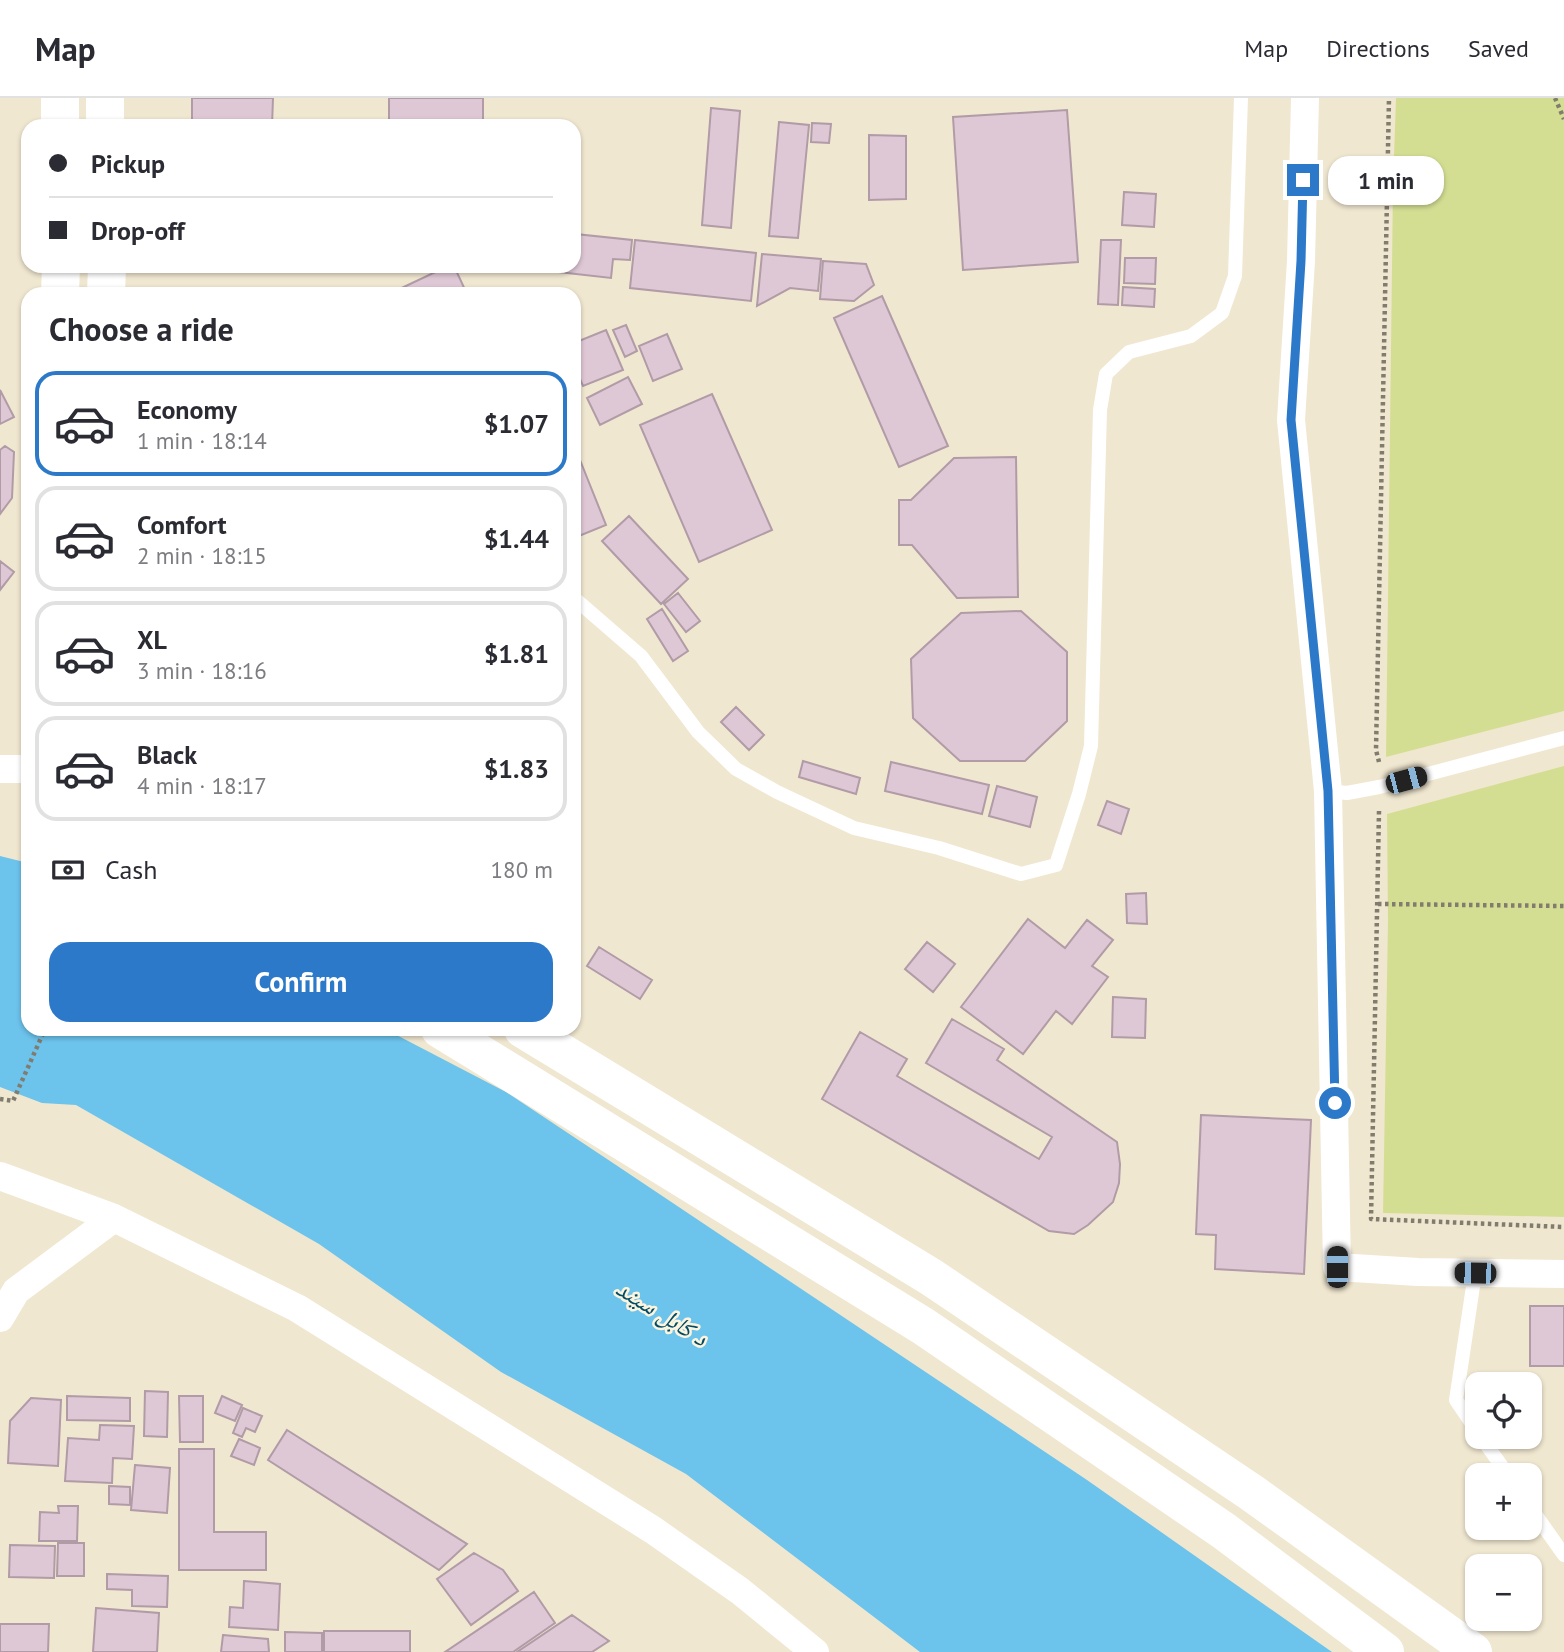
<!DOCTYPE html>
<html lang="en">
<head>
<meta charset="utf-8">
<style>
	body { margin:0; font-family:"PT Sans","Noto Naskh Arabic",sans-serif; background:#f2f2f3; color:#2b2b33; height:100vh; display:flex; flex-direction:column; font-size:26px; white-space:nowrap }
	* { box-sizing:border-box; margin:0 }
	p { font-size:23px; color:#7c7c81 }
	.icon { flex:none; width:38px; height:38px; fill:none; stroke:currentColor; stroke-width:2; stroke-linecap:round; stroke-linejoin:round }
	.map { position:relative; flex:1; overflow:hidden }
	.sheet { position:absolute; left:21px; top:189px; width:560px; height:749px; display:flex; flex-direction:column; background:#fff; border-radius:21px; box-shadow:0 2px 5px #0004 }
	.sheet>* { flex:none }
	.guide { position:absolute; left:21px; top:21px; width:560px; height:154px; border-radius:21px; box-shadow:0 2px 5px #0004; display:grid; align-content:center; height:154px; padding:0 28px; background:#fff }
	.tools { position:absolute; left:1465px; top:1274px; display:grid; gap:14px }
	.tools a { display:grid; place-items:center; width:77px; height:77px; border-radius:14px; background:#fff; box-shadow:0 2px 5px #0004; font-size:35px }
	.end { position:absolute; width:32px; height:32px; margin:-16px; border:9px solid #2c79c9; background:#fff; box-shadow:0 0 0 4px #fff }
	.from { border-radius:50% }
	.bubble { position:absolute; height:49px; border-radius:21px; background:#fff; box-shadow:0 2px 5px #0004; font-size:23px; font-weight:800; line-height:49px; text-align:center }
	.car { position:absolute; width:21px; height:42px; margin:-21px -10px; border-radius:9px; box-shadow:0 0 5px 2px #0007; background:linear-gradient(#222 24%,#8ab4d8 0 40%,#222 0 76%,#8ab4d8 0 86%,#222 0) }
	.guide b { display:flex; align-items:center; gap:24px; height:66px; font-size:26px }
	.guide b+b { border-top:2px solid #e1e1e2 }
	.guide i { width:18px; height:18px; background:#2b2b33 }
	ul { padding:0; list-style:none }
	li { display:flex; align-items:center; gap:21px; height:105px; margin:0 14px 10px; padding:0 14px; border:4px solid #e1e1e2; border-radius:21px }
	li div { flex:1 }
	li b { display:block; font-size:26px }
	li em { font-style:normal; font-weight:800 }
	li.on { border-color:#2c79c9 }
	li>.icon { width:63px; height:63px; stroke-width:1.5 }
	h2 { padding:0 28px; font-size:32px; line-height:84px }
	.pay { display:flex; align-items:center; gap:18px; height:77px; padding:0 28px; font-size:26px }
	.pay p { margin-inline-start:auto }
	.action { display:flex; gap:14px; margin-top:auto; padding:14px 28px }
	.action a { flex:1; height:80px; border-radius:21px; background:#2c79c9; color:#fff; font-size:28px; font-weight:800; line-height:80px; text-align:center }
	header { display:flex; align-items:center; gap:42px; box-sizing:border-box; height:98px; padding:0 35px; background:#fff; border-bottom:2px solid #e1e1e2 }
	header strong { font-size:33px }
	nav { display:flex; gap:38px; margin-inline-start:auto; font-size:24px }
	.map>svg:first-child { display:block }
	.green { fill:#d4de93 }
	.water { fill:#6cc3ec }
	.building { fill:#dec8d5; stroke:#b09ba7; stroke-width:2 }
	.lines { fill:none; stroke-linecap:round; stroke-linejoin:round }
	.path { stroke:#817c6d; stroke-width:4.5; stroke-dasharray:3.5 3.5; stroke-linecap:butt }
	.service { stroke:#fff; stroke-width:14 }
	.minor { stroke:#fff; stroke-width:28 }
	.trunk { stroke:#fff; stroke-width:38 }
	.route { stroke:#2c79c9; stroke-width:9 }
	.labels { text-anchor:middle; stroke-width:5; stroke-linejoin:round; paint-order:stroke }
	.water-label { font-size:24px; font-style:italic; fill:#004c67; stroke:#fdf4de }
</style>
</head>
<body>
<header>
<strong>Map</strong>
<nav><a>Map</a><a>Directions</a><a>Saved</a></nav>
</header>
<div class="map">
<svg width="1564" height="1554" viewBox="0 0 1564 1554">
	<rect width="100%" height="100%" fill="#f0e7d0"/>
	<!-- green -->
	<path class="green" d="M1396,0H1564V613L1386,659L1393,87Z
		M1564,668V1119L1383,1115L1388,823L1387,716Z"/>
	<!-- water -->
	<path class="water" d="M0,758L28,765V931H385L506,994L610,1063L1087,1382L1332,1554H920L686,1376L501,1274L319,1146L76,1007L42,1005L0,989Z"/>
	<!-- building -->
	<path class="building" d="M192,0H273L272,28H192Z
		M389,0H483V28H389Z
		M711,10L740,13L731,130L702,127Z
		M1067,12L1078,164L963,172L953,19Z
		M779,24L809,27L798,140L769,138Z
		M812,25L831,26L829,45L811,44Z
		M869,37L906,38V101L869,102Z
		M1124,94L1156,96L1154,129L1122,127Z
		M574,130L576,131V136L632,142L630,162L613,161L611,180L550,173V168H574Z
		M635,142L756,155L751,203L630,190Z
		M1101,142H1121L1118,207L1098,206Z
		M762,156L821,161L818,193L790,190L757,208Z
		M1125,160H1156L1155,186L1124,185Z
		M823,163L866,166L874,187L854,203L820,201Z
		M448,168H454L467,196H389Z
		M1123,189L1155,191L1154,209L1122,207Z
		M882,198L948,348L899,369L834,220Z
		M626,227L637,253L625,259L613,232Z
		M606,232L623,272L583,288L574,267V245Z
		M667,236L682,271L653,283L639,248Z
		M628,279L642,306L600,327L587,300Z
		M0,292L14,319L0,326Z
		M712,296L772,432L699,464L640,327Z
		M574,347L606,427L574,440Z
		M5,348L14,354L12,400L0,416V352Z
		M1016,359L1018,499L957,500L912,447H899V402H911L954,360Z
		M629,418L688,481L661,506L602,443Z
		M0,463L14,474L0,492Z
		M678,495L700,523L686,534L664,506Z
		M662,511L688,553L673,563L647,521Z
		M1021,513L1067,554V623L1025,663H960L913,620L911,561L961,515Z
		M736,609L764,637L749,652L721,624Z
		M803,663L860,680L856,696L799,679Z
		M891,664L989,687L982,716L885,693Z
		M997,688L1037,699L1030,729L989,718Z
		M1107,703L1129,711L1121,736L1098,727Z
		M1146,795L1147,826L1127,825L1126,796Z
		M1028,821L1065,850L1087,822L1113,842L1092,868L1108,879L1072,926L1056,913L1023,956L961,909Z
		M927,844L955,866L933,894L905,871Z
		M599,849L652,882L640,901L587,868Z
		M1113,899L1146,901L1145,940L1112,939Z
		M952,921L1004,951L997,962L1117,1044L1120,1066L1119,1085L1113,1104L1088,1127L1074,1136L1049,1133L822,1001L860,934L907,961L897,978L1039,1061L1052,1039L926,965Z
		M1201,1017L1311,1022L1304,1176L1215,1171L1216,1137L1196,1136Z
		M1530,1208H1564V1268H1530Z
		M145,1293L168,1294L167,1339L144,1338Z
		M67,1298L130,1300V1323L67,1322Z
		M179,1298H203V1344H180Z
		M222,1298L242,1307L235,1323L215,1315Z
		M31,1300L61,1302L58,1368L8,1365L10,1323Z
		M243,1310L262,1318L255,1334L246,1330L242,1339L233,1335Z
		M100,1327L134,1328L132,1361L113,1360L112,1385L65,1383L68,1340L99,1342Z
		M287,1332L467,1446L439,1472L268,1362Z
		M239,1341L260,1350L254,1367L231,1358Z
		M179,1351H214V1434H266V1472H179Z
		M135,1367L170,1370L167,1415L131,1412Z
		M109,1388L130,1389V1407L109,1406Z
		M58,1408H78L77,1443H39L40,1414L59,1415Z
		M58,1445H84V1478H57Z
		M10,1447L55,1448L54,1480L9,1479Z
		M474,1455L503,1472L518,1493L471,1527L437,1481Z
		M107,1476L168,1478L167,1509L132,1508V1492L107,1491Z
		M244,1483L280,1486L278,1532L229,1529L230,1509L243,1510Z
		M534,1494L555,1525L513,1554H445Z
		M96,1510L159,1515L157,1554H93Z
		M572,1517L609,1543L592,1554H517Z
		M0,1526H49L48,1554H0Z
		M324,1533H410V1554H324Z
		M285,1534L322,1535V1554H285Z
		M223,1537L268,1541L269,1554H221Z"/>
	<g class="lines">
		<!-- path -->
		<path class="path" d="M1555,0L1564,21
			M1379,664L1376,652L1389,0
			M1379,713L1371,1121L1564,1129
			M1378,806L1564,808
			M0,1001L13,1003L45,931"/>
		<!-- service -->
		<path class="service" d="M574,500L641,558L698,634L736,671L777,694L854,730L939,750L1021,776L1056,767L1079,696L1091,648L1100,312L1106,276L1129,254L1191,238L1222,215L1235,178L1241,0
			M1328,693L1347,695L1379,689L1564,640
			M1475,1175L1456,1302L1477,1333
			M1481,1339L1508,1377
			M1530,1409L1564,1457"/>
		<!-- minor -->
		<path class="minor" d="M1305,0L1301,163L1291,322L1328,693L1337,1169L1418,1174L1564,1176
			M0,671H28
			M0,1078L114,1120L297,1210L653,1432L740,1493L815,1554
			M0,1220L16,1193L114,1120"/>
		<!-- trunk -->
		<path class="trunk" d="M60,0V28
			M105,0V28
			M60,196L61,168
			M106,196L107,168
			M440,931L923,1228L1224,1433L1385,1554
			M523,931L931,1179L1252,1395L1473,1554"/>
	</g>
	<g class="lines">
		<!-- route -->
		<path class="route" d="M1303,82L1301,163L1291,322L1328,693L1335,1005"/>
	</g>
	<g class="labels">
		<!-- water labels -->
		<g class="water-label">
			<text transform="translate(662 1215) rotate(32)" y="8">د کابل سيند</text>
		</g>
	</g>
</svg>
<div class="tools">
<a><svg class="icon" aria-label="locate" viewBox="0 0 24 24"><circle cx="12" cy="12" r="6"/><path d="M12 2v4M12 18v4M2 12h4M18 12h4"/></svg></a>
<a>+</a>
<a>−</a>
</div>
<i class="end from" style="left:1335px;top:1005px"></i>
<i class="end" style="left:1303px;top:82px"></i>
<div class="bubble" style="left:1328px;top:58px;width:116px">1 min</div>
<i class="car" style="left:1406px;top:682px;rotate:75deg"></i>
<i class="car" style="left:1337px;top:1169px;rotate:0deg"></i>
<i class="car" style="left:1475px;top:1175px;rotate:271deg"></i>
<div class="guide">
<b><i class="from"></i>Pickup</b>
<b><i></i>Drop-off</b>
</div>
<section class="sheet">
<h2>Choose a ride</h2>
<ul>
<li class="on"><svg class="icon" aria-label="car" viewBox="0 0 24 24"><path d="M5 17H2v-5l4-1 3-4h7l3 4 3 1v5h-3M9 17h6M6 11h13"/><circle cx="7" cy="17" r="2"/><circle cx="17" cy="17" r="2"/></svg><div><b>Economy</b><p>1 min · 18:14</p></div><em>$1.07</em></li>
<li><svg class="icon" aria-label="car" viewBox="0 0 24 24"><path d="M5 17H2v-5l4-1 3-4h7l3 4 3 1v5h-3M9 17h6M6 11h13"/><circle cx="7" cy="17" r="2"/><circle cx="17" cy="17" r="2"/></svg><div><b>Comfort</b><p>2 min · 18:15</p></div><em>$1.44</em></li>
<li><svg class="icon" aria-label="car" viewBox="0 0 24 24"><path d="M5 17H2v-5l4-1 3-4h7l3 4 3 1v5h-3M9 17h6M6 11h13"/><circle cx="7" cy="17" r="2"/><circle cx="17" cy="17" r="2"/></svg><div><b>XL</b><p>3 min · 18:16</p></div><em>$1.81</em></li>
<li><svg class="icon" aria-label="car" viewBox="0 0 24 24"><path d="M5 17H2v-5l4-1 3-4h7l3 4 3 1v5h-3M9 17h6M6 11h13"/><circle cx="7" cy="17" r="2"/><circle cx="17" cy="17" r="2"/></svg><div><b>Black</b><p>4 min · 18:17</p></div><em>$1.83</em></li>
</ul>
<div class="pay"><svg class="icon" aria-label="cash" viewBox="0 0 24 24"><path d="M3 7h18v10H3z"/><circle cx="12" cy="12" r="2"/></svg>Cash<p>180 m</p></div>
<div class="action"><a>Confirm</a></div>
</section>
</div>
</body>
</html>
